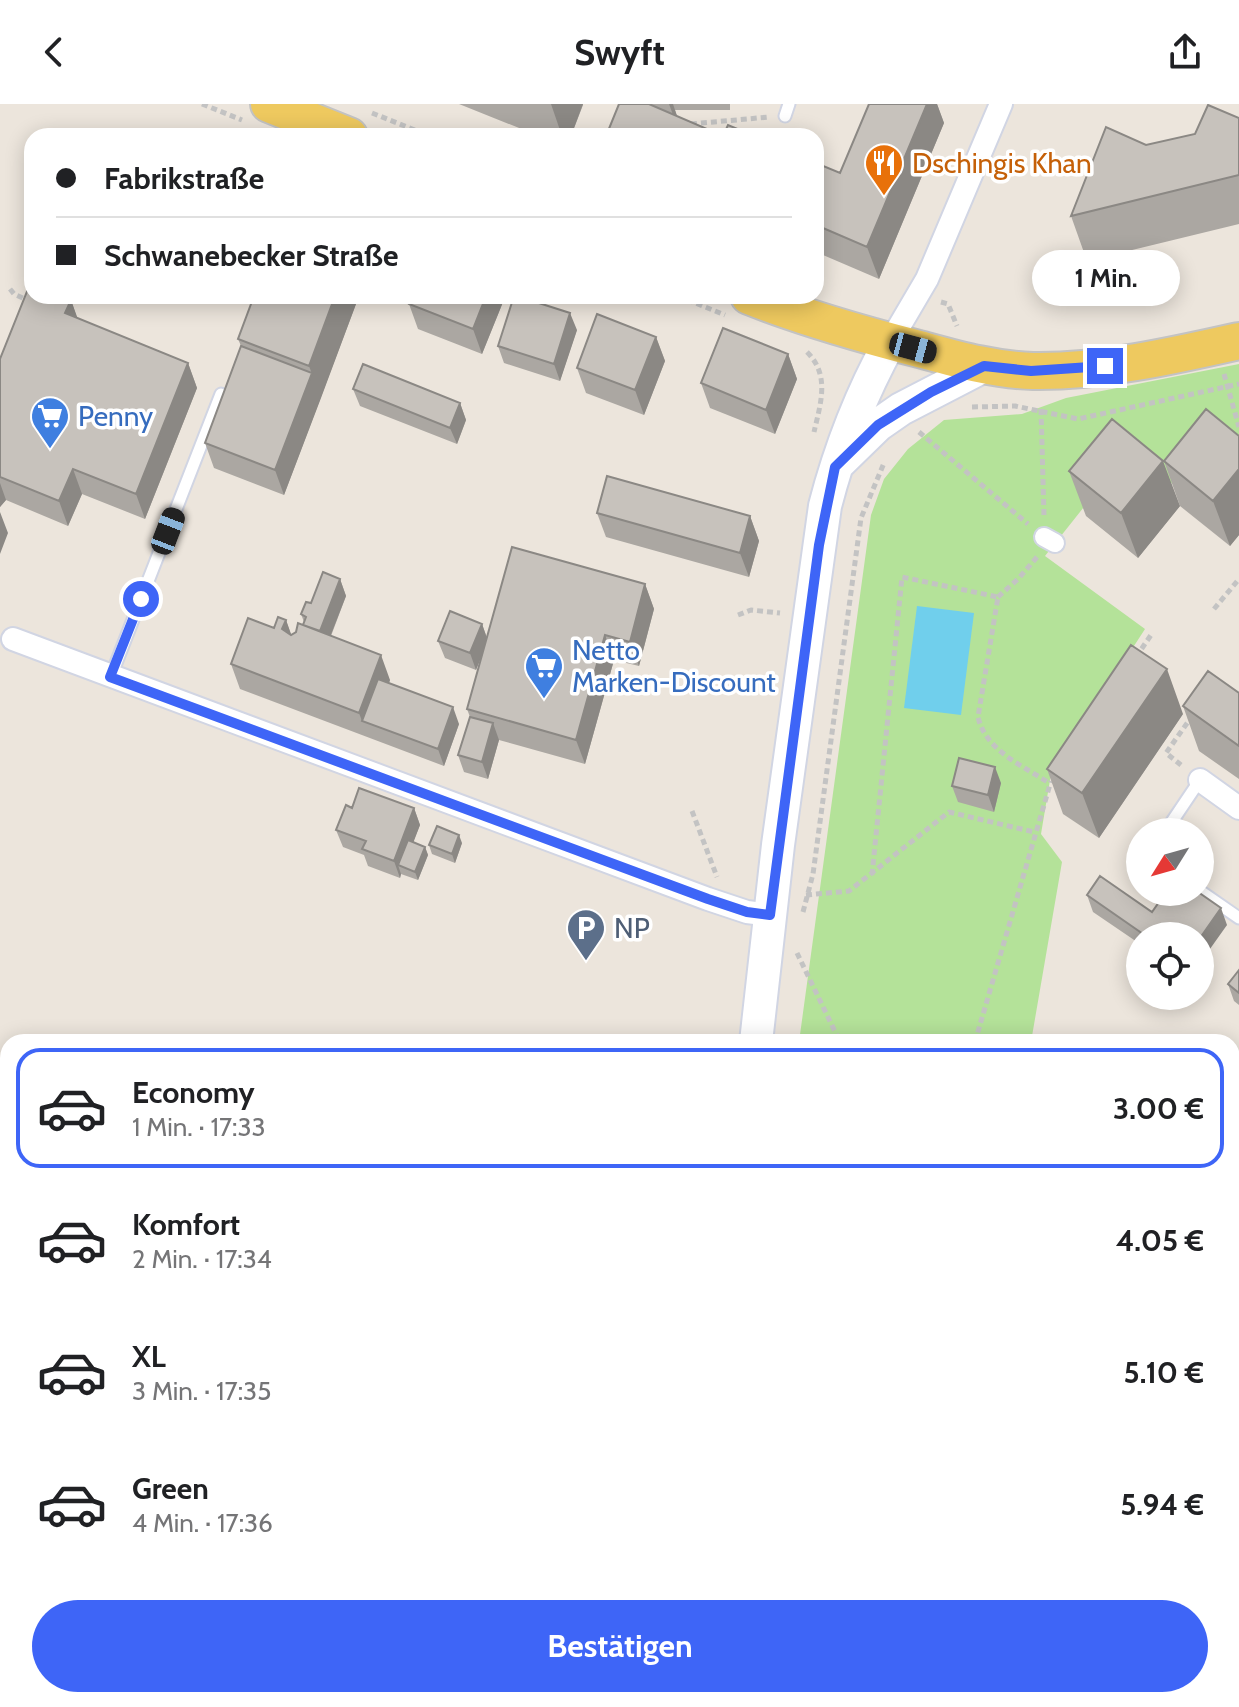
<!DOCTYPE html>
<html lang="de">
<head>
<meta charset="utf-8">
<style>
	body { margin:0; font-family:Cabin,sans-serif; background:#f6f6f6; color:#202124; height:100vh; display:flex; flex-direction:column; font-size:30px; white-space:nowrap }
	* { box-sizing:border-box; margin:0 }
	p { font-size:26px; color:#757577 }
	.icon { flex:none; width:44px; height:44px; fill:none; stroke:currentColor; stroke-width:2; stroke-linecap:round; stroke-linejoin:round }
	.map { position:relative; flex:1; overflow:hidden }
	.side { position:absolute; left:0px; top:930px; width:1240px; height:674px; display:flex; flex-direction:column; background:#fff; border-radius:24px 24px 0 0; box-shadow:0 4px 20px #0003 }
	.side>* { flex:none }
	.guide { position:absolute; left:24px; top:24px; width:800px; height:176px; border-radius:24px; box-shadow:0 4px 20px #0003; display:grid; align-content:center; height:176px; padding:0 32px; background:#fff }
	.needle { width:52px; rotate:233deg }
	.controls { position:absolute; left:1126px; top:714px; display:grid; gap:16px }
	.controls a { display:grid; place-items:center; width:88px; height:88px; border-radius:50%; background:#fff; box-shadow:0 4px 20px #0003; font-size:40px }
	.end { position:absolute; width:36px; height:36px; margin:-18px; border:10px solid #3e65f7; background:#fff; box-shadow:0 0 0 4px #fff }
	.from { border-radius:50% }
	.bubble { position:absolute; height:56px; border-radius:28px; background:#fff; box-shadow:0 4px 20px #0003; font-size:26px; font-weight:700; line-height:56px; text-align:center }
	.car { position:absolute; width:24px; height:48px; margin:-24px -12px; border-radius:10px; box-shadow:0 0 6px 2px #0007; background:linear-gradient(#222 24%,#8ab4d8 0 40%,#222 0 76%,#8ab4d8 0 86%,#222 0) }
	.guide b { display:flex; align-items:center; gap:28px; height:76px; font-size:30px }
	.guide b+b { border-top:2px solid #e0e0e0 }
	.guide i { width:20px; height:20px; background:#202124 }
	ul { padding:14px 0 0; list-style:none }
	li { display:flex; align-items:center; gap:24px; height:120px; margin:0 16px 12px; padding:0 16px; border:4px solid transparent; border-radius:24px }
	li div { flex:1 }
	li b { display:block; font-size:30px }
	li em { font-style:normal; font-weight:700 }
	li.selected { border-color:#3e65f7 }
	li>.icon { width:72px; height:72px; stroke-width:1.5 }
	.button { display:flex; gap:16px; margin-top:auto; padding:16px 32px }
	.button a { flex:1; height:92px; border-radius:48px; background:#3e65f7; color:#fff; font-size:32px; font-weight:700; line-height:92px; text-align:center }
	header { display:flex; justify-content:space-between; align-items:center; height:104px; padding:0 32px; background:#fff; font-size:36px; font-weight:700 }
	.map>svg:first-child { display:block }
	.green { fill:#b4e299 }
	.water { fill:#70cfec }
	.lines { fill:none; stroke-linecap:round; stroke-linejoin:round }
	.service-casing { stroke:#d1d5e3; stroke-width:15 }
	.pedestrian-casing { stroke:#d1d5e3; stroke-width:22 }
	.minor-casing { stroke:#d1d5e3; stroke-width:26 }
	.secondary-casing { stroke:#d1d5e3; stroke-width:36 }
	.primary-casing { stroke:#c3c3c3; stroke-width:40 }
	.path { stroke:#c3c3c3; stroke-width:5; stroke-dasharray:6 4; stroke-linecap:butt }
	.service { stroke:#fff; stroke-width:11 }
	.pedestrian { stroke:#fff; stroke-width:18 }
	.minor { stroke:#fff; stroke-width:22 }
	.secondary { stroke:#fff; stroke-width:32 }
	.primary { stroke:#eec95f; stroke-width:36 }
	.wall { fill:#aba7a2 }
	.shaded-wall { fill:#8b8884 }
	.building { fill:#c7c2bc; stroke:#8b8884; stroke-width:2 }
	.route { stroke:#3e65f7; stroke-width:10 }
	.labels { text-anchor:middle; stroke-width:7; stroke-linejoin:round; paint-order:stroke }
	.food-label { font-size:28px; fill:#c56008; stroke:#fff; text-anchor:start }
	.shop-label { font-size:28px; fill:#366cbe; stroke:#fff; text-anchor:start }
	.service-label { font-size:28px; fill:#4e5e75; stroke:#fff; text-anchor:start }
</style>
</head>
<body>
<header><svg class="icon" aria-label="back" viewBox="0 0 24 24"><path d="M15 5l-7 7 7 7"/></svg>Swyft<svg class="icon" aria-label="share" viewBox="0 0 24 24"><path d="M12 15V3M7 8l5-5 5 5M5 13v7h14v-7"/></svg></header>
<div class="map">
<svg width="1239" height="1603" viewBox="0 0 1239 1603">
	<rect width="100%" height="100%" fill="#ece5dc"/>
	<!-- green -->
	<path class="green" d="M1239,260V352L1175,382L1130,345L1045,452L1145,525L1051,670L1041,730L1062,758L1031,938H799L871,411L884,375L908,345L944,316L1022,310L1066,294Z
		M692,1596H895L894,1603H691Z"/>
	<!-- water -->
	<path class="water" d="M917,502L974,509L961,611L904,604Z"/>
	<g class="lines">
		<defs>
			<path id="service" d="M785,12L789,0
				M111,572L221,290
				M1165,728L1200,676
				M1200,787L1239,814
				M1232,1304L1239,1310"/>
			<path id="pedestrian" d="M1044,433L1055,439"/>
			<path id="minor" d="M890,238L927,175L1001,0
				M13,535L708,795L747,808L770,811
				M1200,676L1239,704"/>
			<path id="secondary" d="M840,358L878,321L901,305L984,262
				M756,938L778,741L825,402C840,344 861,290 890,238
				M639,1603L640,1596"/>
			<path id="primary" d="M269,0L349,32
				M749,192C804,214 861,230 919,245C956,255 994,266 1033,267C1102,268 1172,252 1239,237"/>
		</defs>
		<!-- service casing -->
		<use href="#service" class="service-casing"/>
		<!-- pedestrian casing -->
		<use href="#pedestrian" class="pedestrian-casing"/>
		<!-- minor casing -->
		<use href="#minor" class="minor-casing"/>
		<!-- secondary casing -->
		<use href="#secondary" class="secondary-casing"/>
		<!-- primary casing -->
		<use href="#primary" class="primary-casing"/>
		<!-- path -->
		<path class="path" d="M202,0L242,16
			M372,9L430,32
			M691,20L769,13
			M10,185L14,190L29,197
			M678,192L725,211
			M941,198L948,200L957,222
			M807,248C830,271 821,298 814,328
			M1224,270L1239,323
			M972,303L1015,302L1078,315L1239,280
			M1041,305L1044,412
			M919,328L1028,420
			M998,493L1019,474L1037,453
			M1214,505L1239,475
			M738,511L751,506L780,509
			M1136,553L1151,531
			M1181,661L1166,649L1190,615
			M692,707L717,773
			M872,771L902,473L998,493L978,613C986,647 1022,661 1049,679
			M806,791L849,787L949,708L1034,728
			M803,808L813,770L861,414L884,359
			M797,849L840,938
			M975,938L1051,677
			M1232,1429L1239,1419
			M730,1596L731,1603
			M825,1603L826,1596"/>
		<!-- service -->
		<use href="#service" class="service"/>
		<!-- pedestrian -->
		<use href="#pedestrian" class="pedestrian"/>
		<!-- minor -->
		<use href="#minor" class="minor"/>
		<!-- secondary -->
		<use href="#secondary" class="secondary"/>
		<!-- primary -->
		<use href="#primary" class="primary"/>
	</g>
	<!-- wall -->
	<path class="wall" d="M459,0H583V1L571,32H539Z
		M619,0H730V6H675L677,12L723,32L728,21L752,32H606Z
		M869,0H937L944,19L879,175L816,148V59L840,69Z
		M1239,14V120L1087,157L1071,112L1146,41L1195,30Z
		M254,192H359L284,391L214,364L205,339L241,242L238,235Z
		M71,196L77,214L188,259L197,284L145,415L82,390L68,422L6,396L0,403V255Z
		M503,198L482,250L418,225L409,200Z
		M577,226L560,277L504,259L498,242Z
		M656,233L665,257L644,311L586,289L577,264Z
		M788,250L797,275L775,330L710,304L701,279Z
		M353,285L460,299L466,316L457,340L360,302Z
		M1239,332V431L1230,442L1180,402L1164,357Z
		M1069,367L1180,402L1138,454L1086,412Z
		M597,409L750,412L759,437L749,473L606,433Z
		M340,475L346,492L331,532L390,576L389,579L459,620L444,662L240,585L231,560L274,524L286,516L291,531L296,528L304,518L301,510L311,499Z
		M645,480L654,505L639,562L614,556L585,660L499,636L488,675L464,668L458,651L470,613L467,605L482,550L476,566L445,554L438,537L482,520L487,534Z
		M1239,589V675L1199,647L1183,602Z
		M1183,610L1099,734L1063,710L1047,665Z
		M1001,679L994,708L958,698L952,682Z
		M352,704H414L420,721L413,738L425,743L428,751L418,776L401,770L400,774L368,762L364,751L343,743L336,726Z
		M462,739L455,759L432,750L429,741Z
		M1087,791L1152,808L1227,821L1200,832H1140V840L1093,808Z
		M1239,866V901L1234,897L1228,880Z
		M1239,1430V1601L1231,1596L1232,1441Z
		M455,1596H576L568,1603H457Z
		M1171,1596H1201L1197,1603H1182Z"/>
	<!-- shaded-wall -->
	<path class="shaded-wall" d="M551,0H583L571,32H562Z
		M669,0H673L678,15L679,27Z
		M927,0H937L944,19L879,175L867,143Z
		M335,192H359L321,294L309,262Z
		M486,192H500L503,198L482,250L473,225Z
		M71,196L80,221L65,209Z
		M570,209L577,226L560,277L554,260Z
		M656,233L665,257L644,311L635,286Z
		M788,250L797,275L775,330L766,306Z
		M188,259L197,284L145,415L136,390Z
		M312,269L321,294L284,391L275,366Z
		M460,299L466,316L457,340L450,324Z
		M1163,357L1180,402L1138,454L1121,409Z
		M73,365L82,390L68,422L59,397Z
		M1239,365V431L1230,442L1213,397Z
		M0,379L6,396L0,403Z
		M0,408L8,429L0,450Z
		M750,412L759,437L749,473L740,449Z
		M340,475L346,492L323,551L317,534Z
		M645,480L654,505L639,562L630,538Z
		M286,516L295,541L282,525Z
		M482,520L488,537L476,566L470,549Z
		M605,531L614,556L585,660L576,636Z
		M381,551L390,576L373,621L362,617L359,609Z
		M1167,565L1183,610L1099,734L1082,689Z
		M453,603L459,620L444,662L438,645Z
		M493,619L499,636L488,675L482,658Z
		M995,663L1001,679L994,708L988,691Z
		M414,704L420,721L404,763L398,761L401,770L400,774L394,757Z
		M459,731L462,739L455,759L452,750Z
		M425,743L428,751L418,776L415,768Z
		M1221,804L1227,821L1200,859V834Z
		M1239,1209V1257L1232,1266V1218Z
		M555,1596H576L568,1603H553Z
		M1188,1596H1201L1197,1603H1190Z"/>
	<!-- building -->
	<path class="building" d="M619,0H649L723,32L728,21L752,31V32H606Z
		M869,0H927L867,143L816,121V59L840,69Z
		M1208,1L1239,14V71L1071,112L1106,23L1146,41L1195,30Z
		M30,180H32V192H61L71,196L65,209L188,259L136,390L73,365L59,397L0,373V255Z
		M254,192H335L309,262L238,235Z
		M413,192H486L473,225L409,200Z
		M514,192H517L570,209L554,260L498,242Z
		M597,210L656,233L635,286L577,264Z
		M723,224L788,250L766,306L701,279Z
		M241,242L312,269L275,366L205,339Z
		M363,260L460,299L450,324L353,285Z
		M1206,305L1239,332V365L1213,397L1164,357Z
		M1112,315L1163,357L1121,409L1069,367Z
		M607,372L750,412L740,449L597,409Z
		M512,443L645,480L630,538L605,531L576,636L467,605Z
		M323,468L340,475L320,527L303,521L306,513L301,510L306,498L311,499Z
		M450,507L482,520L470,549L438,537Z
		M278,513L286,516L282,525L291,531L296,528L298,519L381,551L359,609L231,560L248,514L274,524Z
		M1131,541L1167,565L1082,689L1047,665Z
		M1208,567L1239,589V642L1183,602Z
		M378,575L453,603L438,645L362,617Z
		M470,613L493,619L482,658L458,651Z
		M959,654L995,663L988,691L952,682Z
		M359,684L414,704L394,757L362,745L366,737L336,726L346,701L352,704Z
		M437,722L459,731L452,750L429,741Z
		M408,736L425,743L415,768L398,761Z
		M1100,772L1152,808L1166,788H1198L1221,804L1200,834V832H1146L1087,791Z
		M1239,866V889L1228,880Z
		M1232,966L1239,972V1209L1232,1218Z
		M1239,1430V1582L1232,1577V1441Z
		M518,1596H555L553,1603H522L523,1597Z"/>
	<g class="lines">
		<!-- route -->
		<path class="route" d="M141,495L110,573L708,795L747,808L770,811L819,441L835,363L878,321L931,288L984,262L1031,267L1105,262"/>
	</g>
	<!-- icons -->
	<defs>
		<symbol id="restaurant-pin" viewBox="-11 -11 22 30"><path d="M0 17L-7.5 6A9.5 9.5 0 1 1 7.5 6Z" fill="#e8710a" stroke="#fff"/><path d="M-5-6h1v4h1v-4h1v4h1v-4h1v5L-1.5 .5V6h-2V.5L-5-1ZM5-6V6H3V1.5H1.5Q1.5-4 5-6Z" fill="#fff"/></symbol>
		<symbol id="supermarket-pin" viewBox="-11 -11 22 30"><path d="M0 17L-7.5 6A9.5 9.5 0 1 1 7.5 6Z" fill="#3f7fe0" stroke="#fff"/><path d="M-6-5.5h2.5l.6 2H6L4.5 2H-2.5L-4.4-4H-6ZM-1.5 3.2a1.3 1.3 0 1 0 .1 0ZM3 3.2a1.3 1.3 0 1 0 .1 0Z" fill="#fff"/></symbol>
		<symbol id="parking-pin" viewBox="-11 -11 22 30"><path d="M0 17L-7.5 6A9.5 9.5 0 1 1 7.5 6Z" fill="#5c6f8a" stroke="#fff"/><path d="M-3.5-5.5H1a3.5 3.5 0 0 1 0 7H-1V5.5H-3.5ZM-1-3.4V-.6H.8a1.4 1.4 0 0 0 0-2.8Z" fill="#fff"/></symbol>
	</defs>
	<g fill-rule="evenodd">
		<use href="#restaurant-pin" x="862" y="37" width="44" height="60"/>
		<use href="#supermarket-pin" x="28" y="290" width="44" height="60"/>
		<use href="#supermarket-pin" x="522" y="540" width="44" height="60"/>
		<use href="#parking-pin" x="564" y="802" width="44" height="60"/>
	</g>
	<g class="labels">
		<!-- food labels -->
		<g class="food-label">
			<text x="912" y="69">Dschingis Khan</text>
		</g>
		<!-- shop labels -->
		<g class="shop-label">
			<text x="78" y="322">Penny</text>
			<text x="572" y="556">Netto<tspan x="572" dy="32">Marken-Discount</tspan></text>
		</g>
		<!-- service labels -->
		<g class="service-label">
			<text x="614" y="834">NP</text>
		</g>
	</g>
</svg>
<div class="controls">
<a><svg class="needle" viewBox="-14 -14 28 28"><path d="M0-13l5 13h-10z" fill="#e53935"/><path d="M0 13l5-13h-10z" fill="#757577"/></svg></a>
<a><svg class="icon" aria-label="locate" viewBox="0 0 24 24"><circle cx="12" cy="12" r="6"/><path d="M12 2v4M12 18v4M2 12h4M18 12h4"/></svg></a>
</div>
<i class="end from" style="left:141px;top:495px"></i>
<i class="end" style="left:1105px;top:262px"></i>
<div class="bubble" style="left:1032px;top:146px;width:148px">1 Min.</div>
<i class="car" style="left:913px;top:244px;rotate:105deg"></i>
<i class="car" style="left:168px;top:427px;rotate:21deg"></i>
<div class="guide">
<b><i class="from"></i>Fabrikstraße</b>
<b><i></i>Schwanebecker Straße</b>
</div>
<section class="side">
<ul>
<li class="selected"><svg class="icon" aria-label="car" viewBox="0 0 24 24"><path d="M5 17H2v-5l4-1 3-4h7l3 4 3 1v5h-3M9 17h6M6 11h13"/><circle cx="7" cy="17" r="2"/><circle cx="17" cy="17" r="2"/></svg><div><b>Economy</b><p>1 Min. · 17:33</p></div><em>3.00 €</em></li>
<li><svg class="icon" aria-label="car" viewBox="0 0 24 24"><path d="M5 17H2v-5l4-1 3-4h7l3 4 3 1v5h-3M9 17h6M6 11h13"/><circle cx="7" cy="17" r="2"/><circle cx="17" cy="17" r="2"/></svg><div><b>Komfort</b><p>2 Min. · 17:34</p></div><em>4.05 €</em></li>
<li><svg class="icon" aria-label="car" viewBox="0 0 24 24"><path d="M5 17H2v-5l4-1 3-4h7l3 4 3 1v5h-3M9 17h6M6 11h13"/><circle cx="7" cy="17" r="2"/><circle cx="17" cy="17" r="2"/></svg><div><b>XL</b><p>3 Min. · 17:35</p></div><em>5.10 €</em></li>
<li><svg class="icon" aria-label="car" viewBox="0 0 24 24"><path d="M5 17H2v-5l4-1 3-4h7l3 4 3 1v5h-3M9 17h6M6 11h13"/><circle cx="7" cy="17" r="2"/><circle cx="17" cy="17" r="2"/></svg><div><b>Green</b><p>4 Min. · 17:36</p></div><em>5.94 €</em></li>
</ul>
<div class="button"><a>Bestätigen</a></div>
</section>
</div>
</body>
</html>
